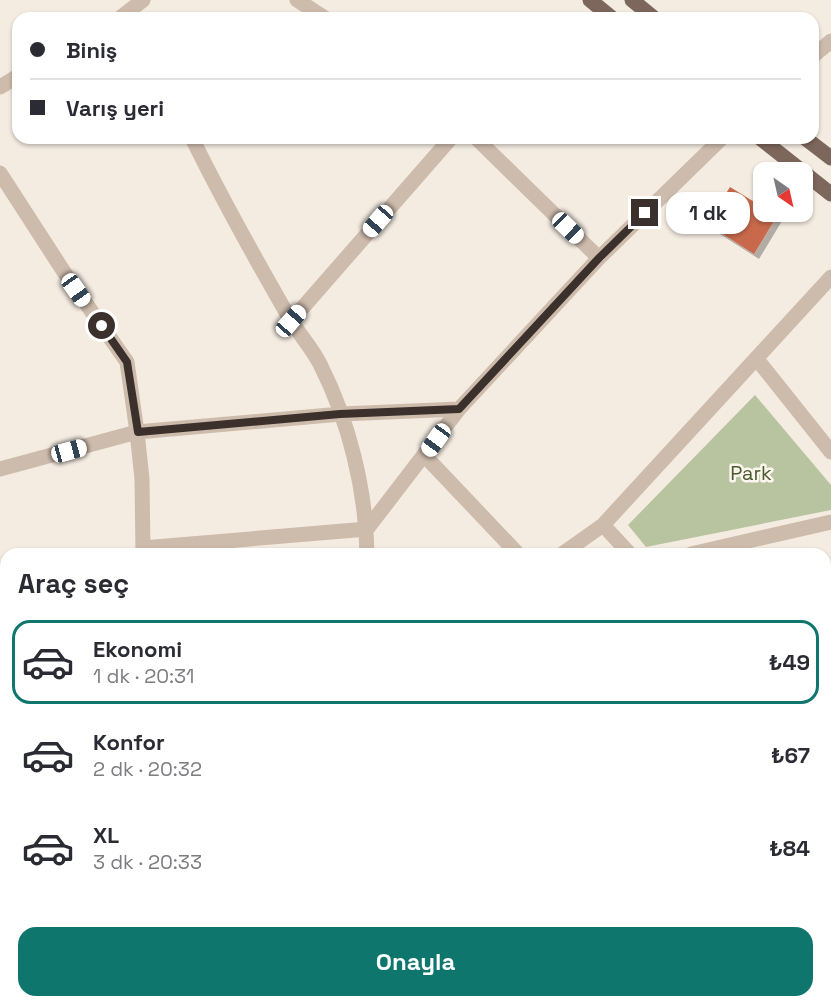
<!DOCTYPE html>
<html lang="tr">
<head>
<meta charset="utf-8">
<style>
	body { margin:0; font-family:"Space Grotesk",sans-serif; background:#f7f7f7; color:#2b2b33; height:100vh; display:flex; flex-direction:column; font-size:22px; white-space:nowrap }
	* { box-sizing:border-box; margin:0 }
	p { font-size:20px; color:#7c7c81 }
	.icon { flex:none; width:33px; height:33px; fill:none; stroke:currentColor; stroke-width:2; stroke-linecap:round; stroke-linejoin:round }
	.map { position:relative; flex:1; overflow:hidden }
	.panel { position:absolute; left:0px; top:548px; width:831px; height:460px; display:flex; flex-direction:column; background:#fff; border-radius:18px 18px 0 0; box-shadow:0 2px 4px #0004 }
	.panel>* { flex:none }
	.hud { position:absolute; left:12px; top:12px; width:807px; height:132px; border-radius:18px; box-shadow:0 2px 4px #0004; display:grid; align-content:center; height:132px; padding:0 18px; background:#fff }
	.needle { width:39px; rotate:146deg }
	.fabs { position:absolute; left:753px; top:162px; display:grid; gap:12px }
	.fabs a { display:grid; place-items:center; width:60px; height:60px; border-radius:12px; background:#fff; box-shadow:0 2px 4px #0004; font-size:30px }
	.end { position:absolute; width:27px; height:27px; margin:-14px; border:8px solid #3b302b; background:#fff; box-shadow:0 0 0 3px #fff }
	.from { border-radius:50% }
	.bubble { position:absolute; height:42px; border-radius:18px; background:#fff; box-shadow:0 2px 4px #0004; font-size:20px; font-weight:800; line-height:42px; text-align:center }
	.car { position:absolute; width:18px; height:36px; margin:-18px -9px; border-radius:8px; box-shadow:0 0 4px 2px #0007; background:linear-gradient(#fff 24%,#345 0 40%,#fff 0 76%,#345 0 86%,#fff 0) }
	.hud b { display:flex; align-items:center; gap:21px; height:57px; font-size:22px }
	.hud b+b { border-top:2px solid #e1e1e2 }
	.hud i { width:15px; height:15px; background:#2b2b33 }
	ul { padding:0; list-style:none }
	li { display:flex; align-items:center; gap:18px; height:84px; margin:0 12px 9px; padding:0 6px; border:3px solid transparent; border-radius:18px }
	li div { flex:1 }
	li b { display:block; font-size:22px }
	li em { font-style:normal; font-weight:800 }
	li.active { border-color:#0f766e }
	li>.icon { width:54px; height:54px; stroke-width:1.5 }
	h2 { padding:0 18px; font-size:27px; line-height:72px }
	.button { display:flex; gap:12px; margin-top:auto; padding:12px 18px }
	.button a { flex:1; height:69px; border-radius:18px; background:#0f766e; color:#fff; font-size:24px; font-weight:800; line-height:69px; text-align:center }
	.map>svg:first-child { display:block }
	.green { fill:#b8c4a0 }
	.building { fill:#c8694b; filter:url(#shadow) }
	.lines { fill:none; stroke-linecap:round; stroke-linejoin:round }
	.minor { stroke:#cdbbac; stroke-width:15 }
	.major { stroke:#7d675c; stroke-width:15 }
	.route { stroke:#3b302b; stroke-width:8 }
	.labels { text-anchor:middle; stroke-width:5; stroke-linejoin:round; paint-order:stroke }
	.park-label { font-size:20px; fill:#4a5a2e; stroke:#fbf5ee }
</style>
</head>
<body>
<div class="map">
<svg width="831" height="1007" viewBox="0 0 831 1007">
	<defs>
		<filter id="shadow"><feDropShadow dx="5" dy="5" stdDeviation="0" flood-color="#0004"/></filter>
	</defs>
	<rect width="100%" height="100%" fill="#f4ebe1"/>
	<!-- green -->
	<path class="green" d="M755,395L831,485V510L646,547L628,525Z
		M323,1002H545L547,1007H298Z"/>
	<!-- building -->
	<path class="building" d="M730,187L764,208V212H769L777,216L754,254L707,224Z"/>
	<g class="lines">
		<!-- minor -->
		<path class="minor" d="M297,0L325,18
			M120,18L143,0
			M813,56L831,41
			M0,87L18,76
			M192,138C222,199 256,260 290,319C299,334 312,348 320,364C349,421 366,490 367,554
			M476,138L599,258
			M0,173L64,272L127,362L137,432L142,479L143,554
			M291,321L451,138
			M756,358L831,452
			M425,456L518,554
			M0,469L137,432L341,414L459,409
			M603,525L630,554
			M143,548L367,529L459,409L599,258L722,138
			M562,554L603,525L831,277
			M691,554L831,522
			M825,701L831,700
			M0,767L6,768
			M825,802L831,799
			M6,816L3,852L6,892
			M825,991L831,1001
			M14,1002V1007
			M562,1002L564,1007
			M284,1007V1002
			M663,1007L672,1002"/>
		<!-- major -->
		<path class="major" d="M590,0L612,18
			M632,0L654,18
			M760,138L831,194
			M805,138L831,158"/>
	</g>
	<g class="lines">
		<!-- route -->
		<path class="route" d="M102,326L127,362L138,432L340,414L459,409L599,258L645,213"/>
	</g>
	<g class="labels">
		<!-- park labels -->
		<g class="park-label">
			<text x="751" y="480">Park</text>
		</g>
	</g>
</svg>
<div class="fabs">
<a><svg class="needle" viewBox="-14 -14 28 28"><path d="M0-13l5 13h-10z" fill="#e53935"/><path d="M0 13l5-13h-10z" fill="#7c7c81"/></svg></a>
</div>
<i class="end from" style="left:102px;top:326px"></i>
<i class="end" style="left:645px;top:213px"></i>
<div class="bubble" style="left:666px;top:192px;width:84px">1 dk</div>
<i class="car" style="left:378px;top:221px;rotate:221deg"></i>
<i class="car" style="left:568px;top:228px;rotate:134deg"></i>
<i class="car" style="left:76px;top:290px;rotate:145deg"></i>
<i class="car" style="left:291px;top:321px;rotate:41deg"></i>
<i class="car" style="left:436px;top:440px;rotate:216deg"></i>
<i class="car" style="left:69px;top:451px;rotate:75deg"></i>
<div class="hud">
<b><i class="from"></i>Biniş</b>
<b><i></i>Varış yeri</b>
</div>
<section class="panel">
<h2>Araç seç</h2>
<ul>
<li class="active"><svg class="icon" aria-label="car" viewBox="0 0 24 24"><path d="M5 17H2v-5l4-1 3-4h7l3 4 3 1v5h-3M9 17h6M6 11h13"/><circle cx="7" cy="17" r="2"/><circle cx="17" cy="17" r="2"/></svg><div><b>Ekonomi</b><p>1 dk · 20:31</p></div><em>₺49</em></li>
<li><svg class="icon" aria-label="car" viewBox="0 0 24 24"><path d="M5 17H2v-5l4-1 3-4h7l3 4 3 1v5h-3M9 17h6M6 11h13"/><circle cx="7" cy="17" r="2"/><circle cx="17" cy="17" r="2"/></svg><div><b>Konfor</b><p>2 dk · 20:32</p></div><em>₺67</em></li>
<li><svg class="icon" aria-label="car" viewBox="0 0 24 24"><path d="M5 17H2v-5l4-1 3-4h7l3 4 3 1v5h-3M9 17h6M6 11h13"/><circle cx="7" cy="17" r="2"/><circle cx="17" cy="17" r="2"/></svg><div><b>XL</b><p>3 dk · 20:33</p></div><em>₺84</em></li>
</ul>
<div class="button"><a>Onayla</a></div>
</section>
</div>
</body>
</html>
